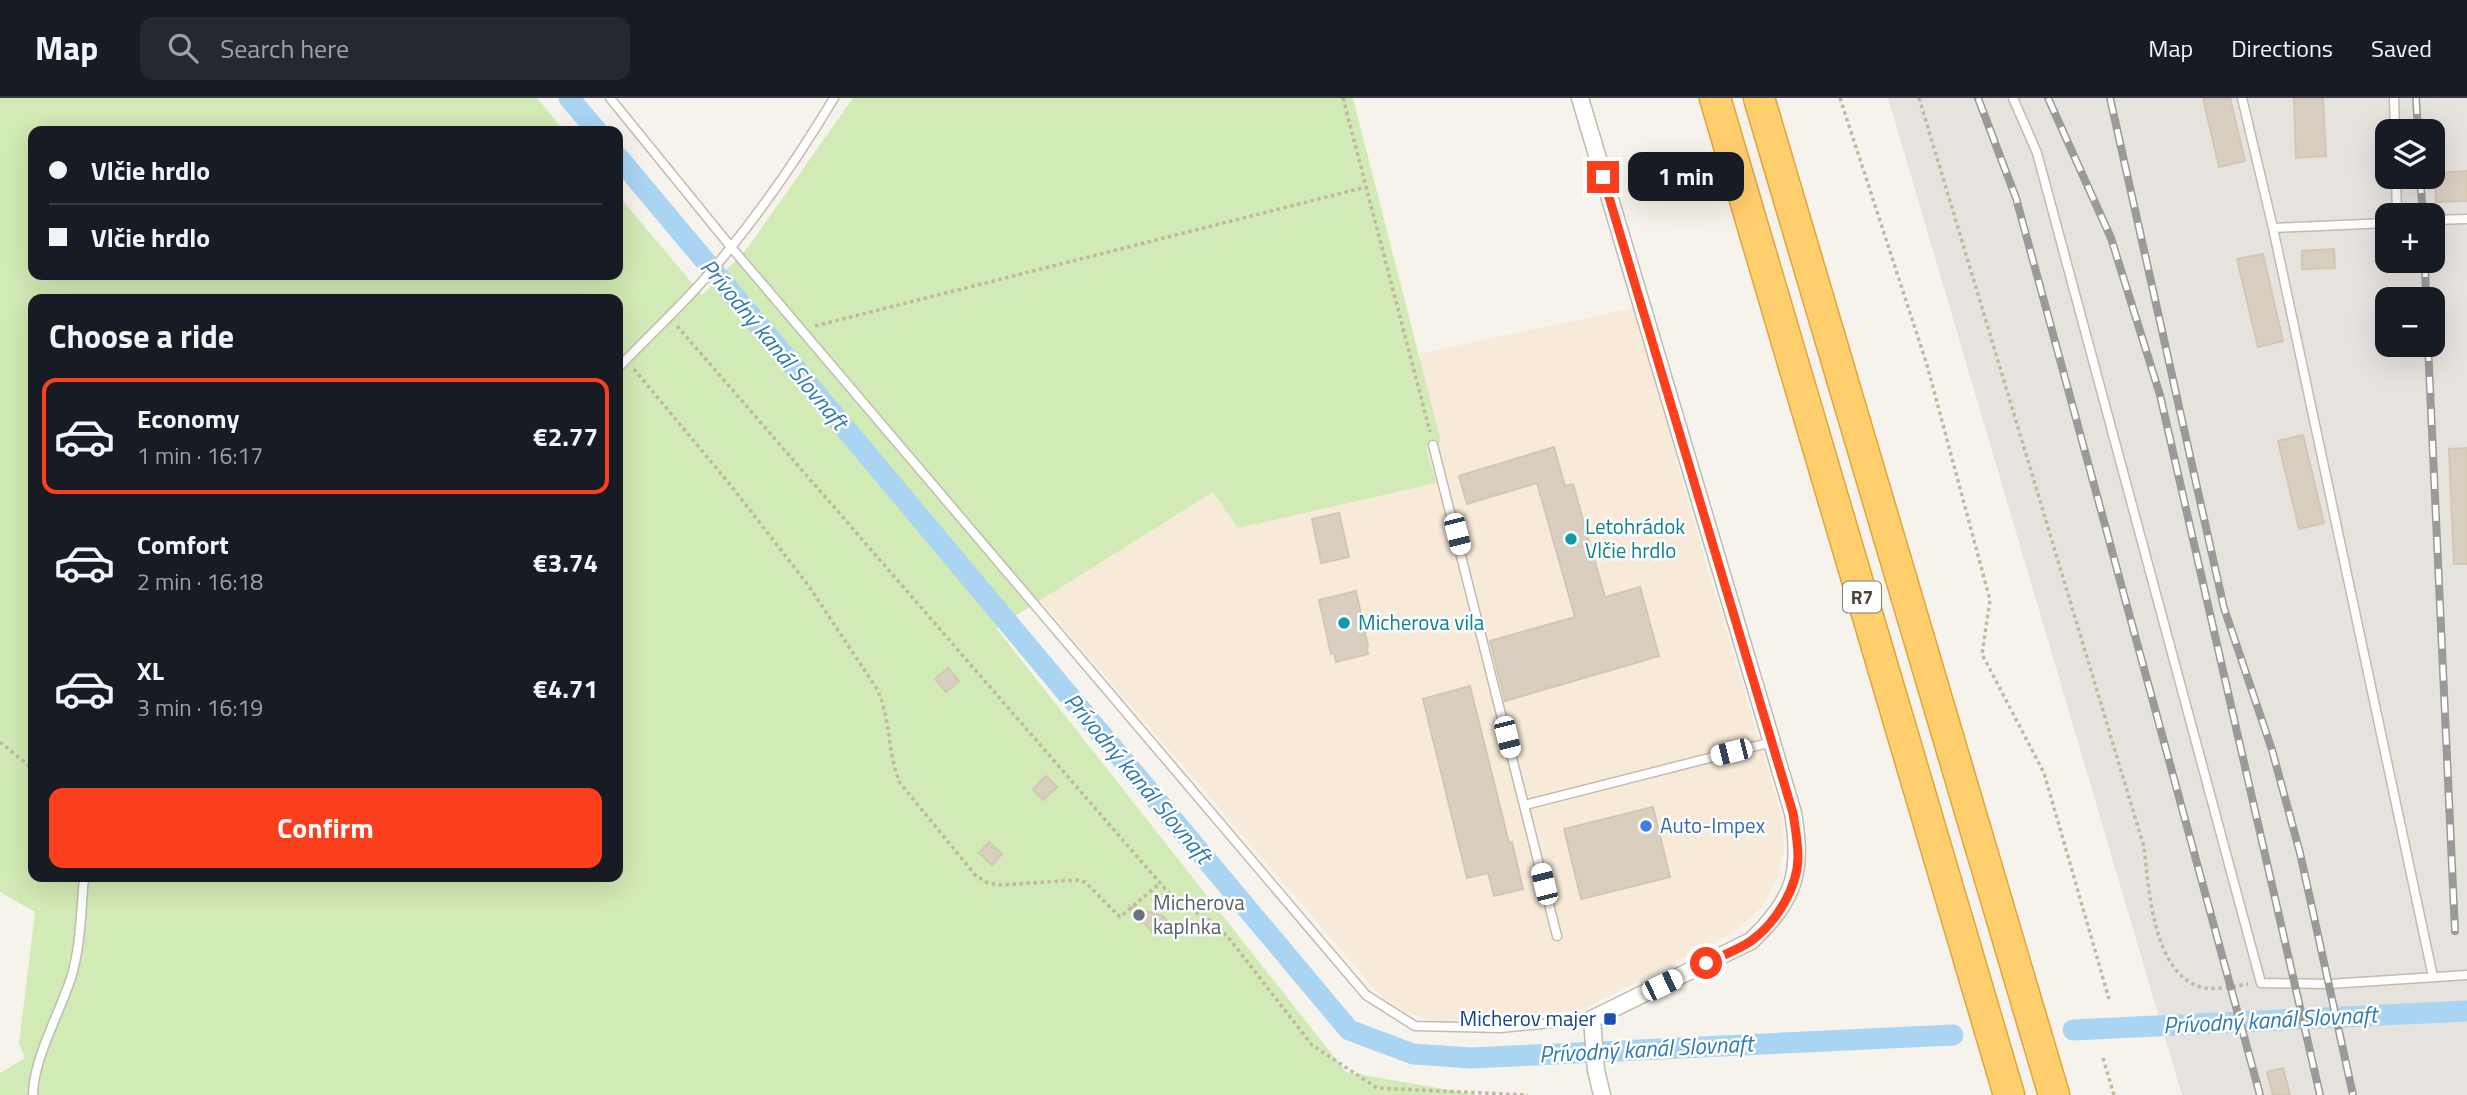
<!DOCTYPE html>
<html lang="en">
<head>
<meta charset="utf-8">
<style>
	body { margin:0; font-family:"Titillium Web",sans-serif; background:#242831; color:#f1f3f6; height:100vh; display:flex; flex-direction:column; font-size:26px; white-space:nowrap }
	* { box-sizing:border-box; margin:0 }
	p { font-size:23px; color:#9ea1a6 }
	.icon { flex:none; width:38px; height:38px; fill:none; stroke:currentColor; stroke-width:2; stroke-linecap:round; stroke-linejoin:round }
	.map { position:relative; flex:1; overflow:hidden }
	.drawer { position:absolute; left:28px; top:196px; width:595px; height:588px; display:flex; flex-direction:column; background:#171b24; border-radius:14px; box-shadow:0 7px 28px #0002 }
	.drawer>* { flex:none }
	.top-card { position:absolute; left:28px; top:28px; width:595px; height:154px; border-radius:14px; box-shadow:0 7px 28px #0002; display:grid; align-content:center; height:154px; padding:0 21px; background:#171b24 }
	.tools { position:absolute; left:2375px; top:21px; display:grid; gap:14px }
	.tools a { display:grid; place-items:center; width:70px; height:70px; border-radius:14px; background:#171b24; box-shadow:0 7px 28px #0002; font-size:35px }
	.end { position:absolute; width:32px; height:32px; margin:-16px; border:9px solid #fc3f1d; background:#fff; box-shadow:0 0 0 4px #fff }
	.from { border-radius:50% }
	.bubble { position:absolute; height:49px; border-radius:14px; background:#171b24; box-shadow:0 7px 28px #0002; font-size:23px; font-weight:700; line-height:49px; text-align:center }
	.car { position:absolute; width:21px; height:42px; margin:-21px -10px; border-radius:9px; box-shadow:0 0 5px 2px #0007; background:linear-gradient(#fff 24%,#345 0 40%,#fff 0 76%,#345 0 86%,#fff 0) }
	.top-card b { display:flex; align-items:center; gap:24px; height:66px; font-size:26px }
	.top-card b+b { border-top:2px solid #363941 }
	.top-card i { width:18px; height:18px; background:#f1f3f6 }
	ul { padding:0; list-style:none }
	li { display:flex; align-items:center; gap:21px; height:116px; margin:0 14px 10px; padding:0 7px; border:4px solid transparent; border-radius:14px }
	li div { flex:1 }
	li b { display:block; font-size:26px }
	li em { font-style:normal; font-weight:700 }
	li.on { border-color:#fc3f1d }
	li>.icon { width:63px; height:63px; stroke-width:1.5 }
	h2 { padding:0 21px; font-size:32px; line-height:84px }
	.cta { display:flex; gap:14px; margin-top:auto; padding:14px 21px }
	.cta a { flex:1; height:80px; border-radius:14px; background:#fc3f1d; color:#fff; font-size:28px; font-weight:700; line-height:80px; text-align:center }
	header { display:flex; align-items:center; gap:42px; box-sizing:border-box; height:98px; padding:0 35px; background:#171b24; border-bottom:2px solid #363941 }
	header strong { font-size:33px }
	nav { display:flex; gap:38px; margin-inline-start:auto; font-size:24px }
	.search { width:490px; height:63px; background:#242831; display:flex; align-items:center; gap:18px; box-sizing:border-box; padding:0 24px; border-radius:14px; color:#9ea1a6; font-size:26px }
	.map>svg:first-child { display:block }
	.commercial { fill:#f7ead8 }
	.industrial { fill:#e6e2dd; fill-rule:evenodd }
	.green { fill:#d2eab5; fill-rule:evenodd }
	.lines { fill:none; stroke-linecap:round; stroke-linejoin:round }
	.canal { stroke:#a9d4f2; stroke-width:21 }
	.building { fill:#d8cfc1; stroke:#d3c7b4; stroke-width:2 }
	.service-casing { stroke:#c2bbae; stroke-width:11 }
	.minor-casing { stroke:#c2bbae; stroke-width:19 }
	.motorway-casing { stroke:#e0a43c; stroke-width:33 }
	.path { stroke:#c4b79f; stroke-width:3.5; stroke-dasharray:3.5 3.5; stroke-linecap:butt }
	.service { stroke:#fff; stroke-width:8 }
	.minor { stroke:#fff; stroke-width:16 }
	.motorway { stroke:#ffcf6e; stroke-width:30 }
	.rail-casing { stroke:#9a9a9a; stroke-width:8 }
	.rail { stroke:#fff; stroke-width:5; stroke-dasharray:16; stroke-linecap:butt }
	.route { stroke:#fc3f1d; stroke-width:9 }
	.culture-dot { fill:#0f9aa8; stroke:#fff; stroke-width:2.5 }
	.shop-dot { fill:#3f7fe0; stroke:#fff; stroke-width:2.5 }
	.worship-dot { fill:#6b7280; stroke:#fff; stroke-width:2.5 }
	.transit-dot { fill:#1a4fb4; stroke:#fff; stroke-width:2.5 }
	.labels { text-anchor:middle; stroke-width:5; stroke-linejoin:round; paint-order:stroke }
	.shield { fill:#fff; stroke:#817c74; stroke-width:2 }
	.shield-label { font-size:19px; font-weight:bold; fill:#4b4439 }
	.culture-label { font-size:21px; fill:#0d838f; stroke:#fff; text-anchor:start }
	.shop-label { font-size:21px; fill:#366cbe; stroke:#fff; text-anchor:start }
	.worship-label { font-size:21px; fill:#5b616d; stroke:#fff; text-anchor:start }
	.transit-label { font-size:21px; fill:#164399; stroke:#fff; text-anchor:end }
	.water-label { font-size:23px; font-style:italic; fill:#2e7ab2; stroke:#fff }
</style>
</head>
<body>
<header>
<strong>Map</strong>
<div class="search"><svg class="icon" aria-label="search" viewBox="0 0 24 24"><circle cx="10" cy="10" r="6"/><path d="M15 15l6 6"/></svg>Search here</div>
<nav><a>Map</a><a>Directions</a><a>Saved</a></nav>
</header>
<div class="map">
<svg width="2467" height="997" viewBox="0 0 2467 997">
	<rect width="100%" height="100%" fill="#f6f3ec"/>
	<!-- commercial -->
	<path class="commercial" d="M1634,210L1700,445L1782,720L1784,752L1778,778L1763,808L1733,835L1583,911L1485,922L1438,923L1407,915L1382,899L1040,502L1213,394L1436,385L1426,348L1440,344L1417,256Z"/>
	<!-- industrial -->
	<path class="industrial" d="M1888,0H2467V997H2182ZM2387,33H2432V79H2387ZM2387,117H2432V163H2387ZM2387,201H2432V247H2387Z"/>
	<!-- green -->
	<path class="green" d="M0,0H537L564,33H33V177H618V97L702,197L746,152L853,0H1353L1441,344L1426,349L1436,385L1238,430L1213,394L996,530L1346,974L1477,997H0V975L25,960L19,946L35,814L0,794ZM33,201H618V779H33Z"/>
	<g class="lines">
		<!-- canal -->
		<path class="canal" d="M569,0L597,33
			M618,59L1349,932L1413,956L1471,960L1953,937
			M2073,932L2467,913"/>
	</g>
	<!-- building -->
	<path class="building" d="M2203,0H2230L2245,63L2219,69Z
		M2294,0H2323L2326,58L2296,60Z
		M2467,73V103L2436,104L2435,75Z
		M2334,151L2335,170L2302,171V153Z
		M2263,156L2283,243L2258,249L2237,161Z
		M2303,337L2324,425L2299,431L2278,343Z
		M1554,349L1565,388L1573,386L1605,499L1640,489L1659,558L1505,603L1490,543L1575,519L1537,385L1467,406L1459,378Z
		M2467,350V466H2454L2449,351Z
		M1339,415L1349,459L1321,465L1312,421Z
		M1356,493L1368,548H1366L1368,556L1336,564L1334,555L1331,556L1319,502Z
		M948,570L959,583L946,594L935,581Z
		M1470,588L1509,745L1512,744L1523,791L1494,798L1488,775L1467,780L1423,601Z
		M1046,678L1057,689L1043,702L1033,691Z
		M1653,709L1670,779L1581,801L1564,731Z
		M989,744L1002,756L992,767L979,755Z
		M1130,808L1163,818L1170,827L1155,838Z
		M2283,970L2290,997H2273L2267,974Z"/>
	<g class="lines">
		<defs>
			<path id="service" d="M610,0L731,149L1366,897L1415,928L1500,930L1592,921
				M2013,0L2037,55L2261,885L2329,886L2467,877
				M2242,0L2273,130L2433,879
				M2394,0L2395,33
				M2396,79L2397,117
				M2432,122L2467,121
				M2273,130L2387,125
				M618,270C654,233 692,198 724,158C765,108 801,55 834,0
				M1433,347L1557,838
				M1525,707L1772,644
				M33,997C33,962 60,914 71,880C81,848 81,812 84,779"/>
			<path id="minor" d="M1580,0L1793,715C1803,774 1795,801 1751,843L1592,921L1596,972L1602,997"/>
			<path id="motorway" d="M1715,0L2009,997
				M1759,0L2054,997"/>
		</defs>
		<!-- service casing -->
		<use href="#service" class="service-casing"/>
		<!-- minor casing -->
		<use href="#minor" class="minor-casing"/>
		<!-- motorway casing -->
		<use href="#motorway" class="motorway-casing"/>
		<!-- path -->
		<path class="path" d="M1343,0L1430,334
			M1840,0L1927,267L1990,502L1982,556L2044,675L2109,901
			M1919,0L2144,749C2149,791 2153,880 2205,890C2218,892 2235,888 2248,886
			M677,228L1160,785L1177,804L1211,823L1228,839L1312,947L1377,990L1528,997
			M815,228L1366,89
			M634,271L732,389L808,487L877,591C891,620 887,655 900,685L976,778L988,785L1000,787L1078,782L1085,784L1120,819L1159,786
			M0,644L33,671
			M2103,960L2114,997"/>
		<!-- service -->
		<use href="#service" class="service"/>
		<!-- minor -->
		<use href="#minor" class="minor"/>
		<!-- motorway -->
		<use href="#motorway" class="motorway"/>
		<defs>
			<path id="rail" d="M1978,0L2016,100L2260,997
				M2048,0L2111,140L2160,297L2320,997
				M2110,0L2224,510L2272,652L2300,755L2353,997
				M2416,0L2418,33
				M2420,79L2423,117
				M2425,163L2426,201
				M2428,247L2455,833"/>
		</defs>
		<!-- rail casing -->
		<use href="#rail" class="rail-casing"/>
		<!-- rail -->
		<use href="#rail" class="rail"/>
	</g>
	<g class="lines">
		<!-- route -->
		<path class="route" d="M1603,79L1793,715C1795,729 1798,744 1798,759C1798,789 1776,825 1751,843C1738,852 1721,858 1706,865"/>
	</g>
	<!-- markers -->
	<g class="culture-dot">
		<circle cx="1571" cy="441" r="7"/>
		<circle cx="1344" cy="525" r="7"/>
	</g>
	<circle class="shop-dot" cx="1646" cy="728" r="7"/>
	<circle class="worship-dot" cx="1139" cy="817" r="7"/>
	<rect class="transit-dot" x="1603" y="914" width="14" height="14" rx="3.5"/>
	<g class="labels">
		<!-- shield labels -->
		<rect class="shield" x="1843" y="483.5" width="38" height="31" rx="5"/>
		<g class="shield-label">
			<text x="1862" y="506">R7</text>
		</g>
		<!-- culture labels -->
		<g class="culture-label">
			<text x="1585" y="436">Letohrádok<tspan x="1585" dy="24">Vlčie hrdlo</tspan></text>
			<text x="1358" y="532">Micherova vila</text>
		</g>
		<!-- shop labels -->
		<g class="shop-label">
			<text x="1660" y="735">Auto-Impex</text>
		</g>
		<!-- worship labels -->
		<g class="worship-label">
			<text x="1153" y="812">Micherova<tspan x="1153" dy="24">kaplnka</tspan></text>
		</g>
		<!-- transit labels -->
		<g class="transit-label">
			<text x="1596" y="928">Micherov majer</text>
		</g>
		<!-- water labels -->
		<g class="water-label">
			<text transform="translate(774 246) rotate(50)" y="8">Prívodný kanál Slovnaft</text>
			<text transform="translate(1138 680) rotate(50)" y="8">Prívodný kanál Slovnaft</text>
			<text transform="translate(2270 922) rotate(-3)" y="8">Prívodný kanál Slovnaft</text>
			<text transform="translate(1646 951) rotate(-3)" y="8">Prívodný kanál Slovnaft</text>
		</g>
	</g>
</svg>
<div class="tools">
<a><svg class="icon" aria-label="layers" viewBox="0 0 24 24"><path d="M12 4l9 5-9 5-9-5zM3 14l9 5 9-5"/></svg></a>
<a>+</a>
<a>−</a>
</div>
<i class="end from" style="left:1706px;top:865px"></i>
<i class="end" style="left:1603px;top:79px"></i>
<div class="bubble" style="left:1628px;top:54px;width:116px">1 min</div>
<i class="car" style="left:1457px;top:436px;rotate:166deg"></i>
<i class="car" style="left:1507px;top:639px;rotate:166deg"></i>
<i class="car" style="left:1731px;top:654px;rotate:256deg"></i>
<i class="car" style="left:1544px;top:786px;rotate:346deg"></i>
<i class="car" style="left:1662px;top:887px;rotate:64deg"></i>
<div class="top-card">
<b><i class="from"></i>Vlčie hrdlo</b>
<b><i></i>Vlčie hrdlo</b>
</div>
<section class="drawer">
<h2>Choose a ride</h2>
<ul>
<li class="on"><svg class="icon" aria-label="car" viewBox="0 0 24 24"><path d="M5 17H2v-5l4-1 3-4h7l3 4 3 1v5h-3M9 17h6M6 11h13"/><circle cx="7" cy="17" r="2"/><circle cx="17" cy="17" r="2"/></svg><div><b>Economy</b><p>1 min · 16:17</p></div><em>€2.77</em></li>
<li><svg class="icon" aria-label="car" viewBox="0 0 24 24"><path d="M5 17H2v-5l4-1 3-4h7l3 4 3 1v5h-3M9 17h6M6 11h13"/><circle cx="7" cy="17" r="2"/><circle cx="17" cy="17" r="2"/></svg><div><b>Comfort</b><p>2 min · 16:18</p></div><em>€3.74</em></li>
<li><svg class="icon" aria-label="car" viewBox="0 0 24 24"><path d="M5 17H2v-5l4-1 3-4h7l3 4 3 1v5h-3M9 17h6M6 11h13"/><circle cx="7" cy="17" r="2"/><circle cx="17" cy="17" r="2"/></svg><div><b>XL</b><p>3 min · 16:19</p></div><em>€4.71</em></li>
</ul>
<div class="cta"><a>Confirm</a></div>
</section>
</div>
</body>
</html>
